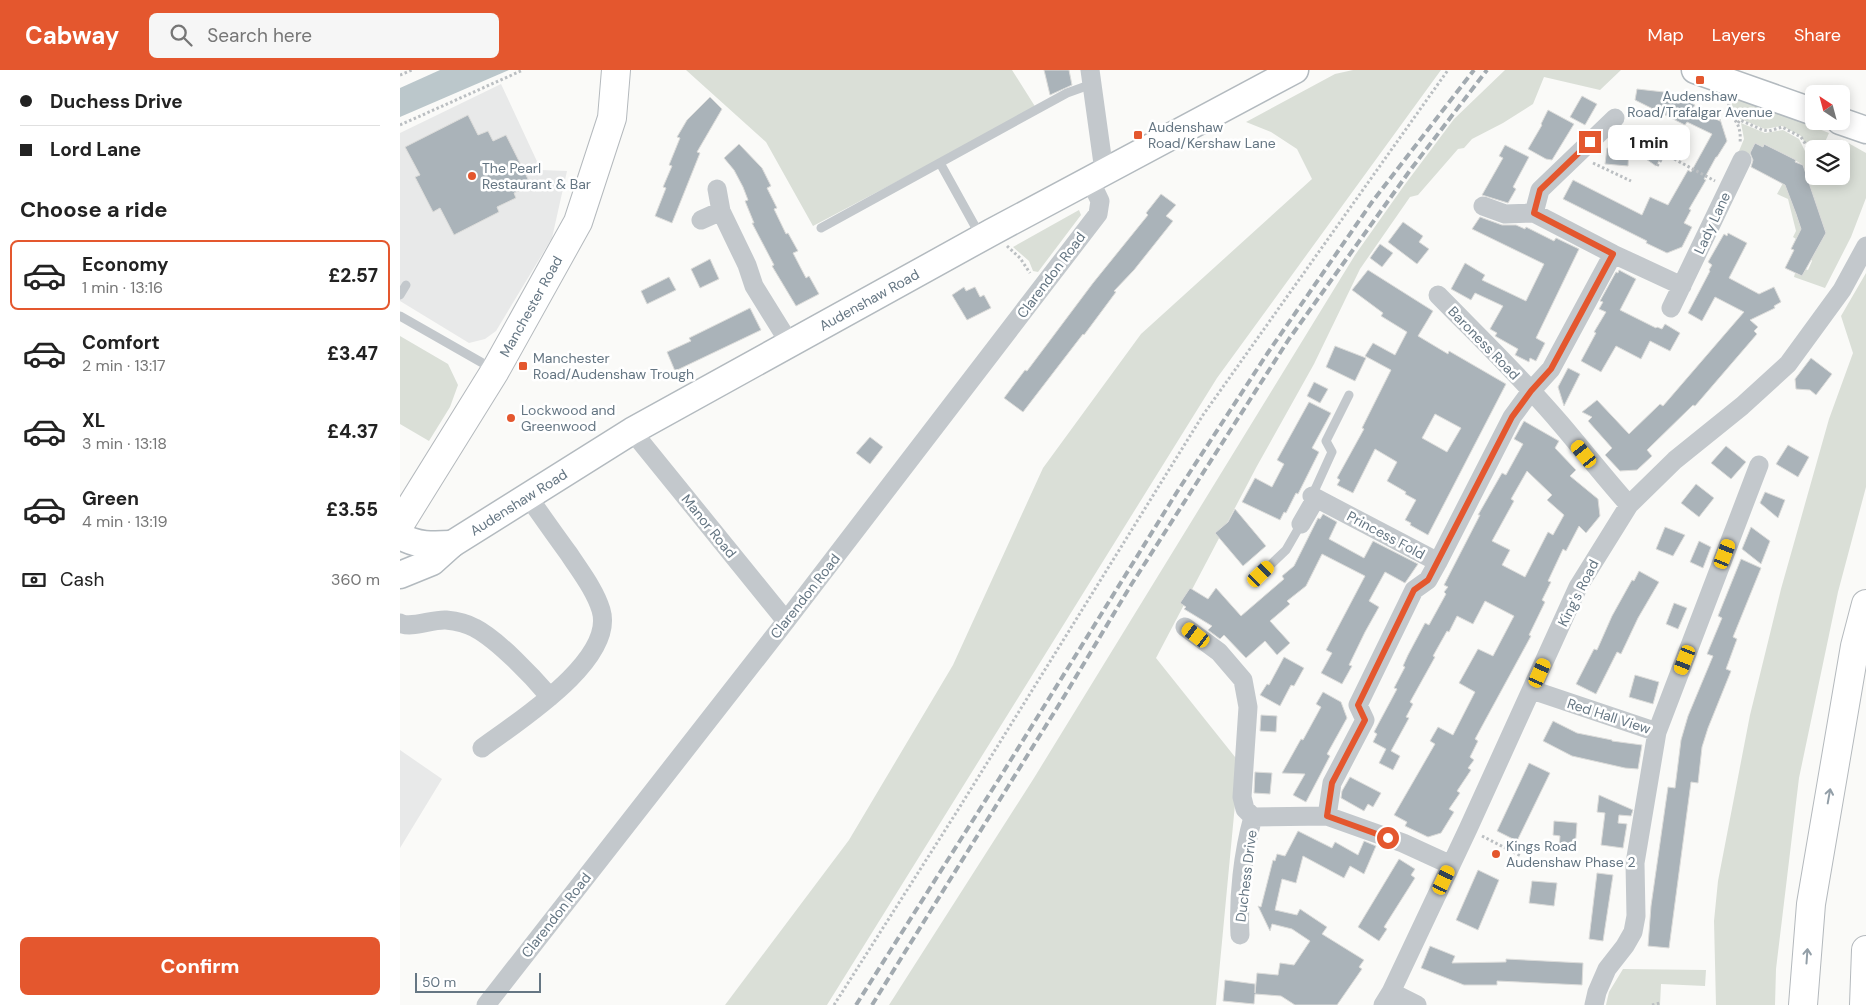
<!DOCTYPE html>
<html lang="en">
<head>
<meta charset="utf-8">
<style>
	body { margin:0; font-family:"DM Sans",sans-serif; background:#f6f6f6; color:#222; height:100vh; display:flex; flex-direction:column; font-size:19px; white-space:nowrap }
	* { box-sizing:border-box; margin:0 }
	p { font-size:16px; color:#767676 }
	.icon { flex:none; width:28px; height:28px; fill:none; stroke:currentColor; stroke-width:2; stroke-linecap:round; stroke-linejoin:round }
	.map { position:relative; flex:1; overflow:hidden }
	.drawer { display:flex; flex-direction:column; background:#fff; width:400px }
	.drawer>* { flex:none }
	.top-card { display:grid; align-content:center; height:110px; padding:0 20px; background:#fff }
	.needle { width:32px; rotate:324deg }
	.tools { position:absolute; left:1405px; top:15px; display:grid; gap:10px }
	.tools a { display:grid; place-items:center; width:45px; height:45px; border-radius:8px; background:#fff; box-shadow:0 2px 12px #0003; font-size:25px }
	.scale { position:absolute; left:15px; bottom:12px; width:126px; box-sizing:border-box; padding-left:5px; border:2px solid #657683; border-top:0; font-size:14px; line-height:18px; white-space:nowrap; color:#657683; -webkit-text-stroke:4px #fff; paint-order:stroke }
	.end { position:absolute; width:22px; height:22px; margin:-11px; border:6px solid #e4572e; background:#fff; box-shadow:0 0 0 2px #fff }
	.from { border-radius:50% }
	.bubble { position:absolute; height:35px; border-radius:8px; background:#fff; box-shadow:0 2px 12px #0003; font-size:16px; font-weight:800; line-height:35px; text-align:center }
	.car { position:absolute; width:15px; height:30px; margin:-15px -8px; border-radius:6px; box-shadow:0 0 4px 1px #0007; background:linear-gradient(#f5c518 24%,#345 0 40%,#f5c518 0 76%,#345 0 86%,#f5c518 0) }
	.top-card b { display:flex; align-items:center; gap:18px; height:48px; font-size:19px }
	.top-card b+b { border-top:1px solid #e0e0e0 }
	.top-card i { width:12px; height:12px; background:#222 }
	ul { padding:0; list-style:none }
	li { display:flex; align-items:center; gap:15px; height:70px; margin:0 10px 8px; padding:0 10px; border:2px solid transparent; border-radius:8px }
	li div { flex:1 }
	li b { display:block; font-size:19px }
	li em { font-style:normal; font-weight:800 }
	li.current { border-color:#e4572e }
	li>.icon { width:45px; height:45px; stroke-width:1.5 }
	h2 { padding:0 20px; font-size:22px; line-height:60px }
	.pay { display:flex; align-items:center; gap:12px; height:55px; padding:0 20px; font-size:19px }
	.pay p { margin-inline-start:auto }
	.cta { display:flex; gap:10px; margin-top:auto; padding:10px 20px }
	.cta a { flex:1; height:58px; border-radius:8px; background:#e4572e; color:#fff; font-size:20px; font-weight:800; line-height:58px; text-align:center }
	header { display:flex; align-items:center; gap:30px; box-sizing:border-box; height:70px; padding:0 25px; background:#e4572e; color:#fff }
	header strong { font-size:24px }
	nav { display:flex; gap:28px; margin-inline-start:auto; font-size:18px }
	.search { width:350px; height:45px; background:#f6f6f6; display:flex; align-items:center; gap:12px; box-sizing:border-box; padding:0 18px; border-radius:8px; color:#767676; font-size:19px }
	main { display:flex; flex:1; min-height:0 }
	.map>svg:first-child { display:block }
	.built { fill:#e8e9e9 }
	.green { fill:#dadfd7 }
	.water { fill:#bbc7cb }
	.building { fill:#aab3b9; stroke:#dcdcda; fill-rule:evenodd }
	.lines { fill:none; stroke-linecap:round; stroke-linejoin:round }
	.secondary-casing { stroke:#b3babf; stroke-width:29 }
	.trunk-casing { stroke:#b4b9bd; stroke-width:30 }
	.motorway-casing { stroke:#b4b9bd; stroke-width:30 }
	.path { stroke:#bbbfc2; stroke-width:3; stroke-dasharray:2.5 2.5; stroke-linecap:butt }
	.service { stroke:#c3c8cc; stroke-width:9 }
	.minor { stroke:#c3c8cc; stroke-width:19 }
	.secondary { stroke:#fff; stroke-width:26 }
	.trunk { stroke:#fff; stroke-width:28 }
	.motorway { stroke:#fff; stroke-width:28 }
	.rail { stroke:#a2aab0; stroke-width:4; stroke-dasharray:8 4; stroke-linecap:butt }
	.oneway { stroke:#939fa8 }
	.route { stroke:#e4572e; stroke-width:6 }
	.poi-dot { fill:#e4572e; stroke:#fff; stroke-width:2 }
	.labels { text-anchor:middle; stroke-width:5; stroke-linejoin:round; paint-order:stroke }
	.poi-label { font-size:14px; fill:#657683; stroke:#fff; text-anchor:start }
	.street-label { font-size:14px; fill:#657683; stroke:#fff }
</style>
</head>
<body>
<header>
<strong>Cabway</strong>
<div class="search"><svg class="icon" aria-label="search" viewBox="0 0 24 24"><circle cx="10" cy="10" r="6"/><path d="M15 15l6 6"/></svg>Search here</div>
<nav><a>Map</a><a>Layers</a><a>Share</a></nav>
</header>
<main>
<section class="drawer">
<div class="top-card">
<b><i class="from"></i>Duchess Drive</b>
<b><i></i>Lord Lane</b>
</div>
<h2>Choose a ride</h2>
<ul>
<li class="current"><svg class="icon" aria-label="car" viewBox="0 0 24 24"><path d="M5 17H2v-5l4-1 3-4h7l3 4 3 1v5h-3M9 17h6M6 11h13"/><circle cx="7" cy="17" r="2"/><circle cx="17" cy="17" r="2"/></svg><div><b>Economy</b><p>1 min · 13:16</p></div><em>£2.57</em></li>
<li><svg class="icon" aria-label="car" viewBox="0 0 24 24"><path d="M5 17H2v-5l4-1 3-4h7l3 4 3 1v5h-3M9 17h6M6 11h13"/><circle cx="7" cy="17" r="2"/><circle cx="17" cy="17" r="2"/></svg><div><b>Comfort</b><p>2 min · 13:17</p></div><em>£3.47</em></li>
<li><svg class="icon" aria-label="car" viewBox="0 0 24 24"><path d="M5 17H2v-5l4-1 3-4h7l3 4 3 1v5h-3M9 17h6M6 11h13"/><circle cx="7" cy="17" r="2"/><circle cx="17" cy="17" r="2"/></svg><div><b>XL</b><p>3 min · 13:18</p></div><em>£4.37</em></li>
<li><svg class="icon" aria-label="car" viewBox="0 0 24 24"><path d="M5 17H2v-5l4-1 3-4h7l3 4 3 1v5h-3M9 17h6M6 11h13"/><circle cx="7" cy="17" r="2"/><circle cx="17" cy="17" r="2"/></svg><div><b>Green</b><p>4 min · 13:19</p></div><em>£3.55</em></li>
</ul>
<div class="pay"><svg class="icon" aria-label="cash" viewBox="0 0 24 24"><path d="M3 7h18v10H3z"/><circle cx="12" cy="12" r="2"/></svg>Cash<p>360 m</p></div>
<div class="cta"><a>Confirm</a></div>
</section>
<div class="map">
<svg width="1466" height="935" viewBox="0 0 1466 935">
	<rect width="100%" height="100%" fill="#fafaf8"/>
	<!-- built -->
	<path class="built" d="M101,14L141,100L167,101L152,168L96,261L85,269L69,273L0,231V63Z
		M0,680L42,709L0,778Z"/>
	<!-- green -->
	<path class="green" d="M286,0H612L636,38L413,156L366,72Z
		M953,0H1041L817,308L427,935H325L449,770L553,595L643,398L741,264L912,109L897,79L871,62L846,52L935,4Z
		M1105,0H1221L1200,20L1144,7L1133,34L1103,53L1072,69L1064,78L1058,79L1018,125L1010,127L960,199L914,294L857,396L756,588L839,692L816,935H489L634,708L955,185L1003,117L1054,49Z
		M1334,25L1429,63L1425,72L1420,71L1411,74L1405,73L1401,66L1382,56L1365,59L1338,48L1330,43Z
		M1341,53L1365,63L1383,60L1399,69L1405,81H1410L1412,77L1423,75L1422,78L1424,79H1414V106H1441V79H1439L1443,70L1466,83V128L1451,167L1425,218L1394,207L1395,203L1402,206L1405,199L1408,200L1412,191L1411,189L1423,167L1403,95L1388,86L1372,80V78L1364,74L1363,77L1355,73L1348,87L1339,81L1344,69Z
		M1383,113L1389,118L1398,143L1396,144L1403,160L1396,169L1393,167L1396,161L1388,129L1377,124Z
		M679,140L681,145L638,202L633,201L629,191L613,177Z
		M1466,203V417L1438,522L1399,708L1376,899L1375,935H1316L1314,851L1318,811L1350,645L1381,519L1429,349L1453,283L1441,246Z
		M0,266L48,294L58,315L50,337L29,371L0,354Z
		M1223,899L1306,900L1305,916L1261,914L1260,935H1206L1209,922Z"/>
	<!-- water -->
	<path class="water" d="M40,0H109L0,47V18Z"/>
	<!-- building -->
	<path class="building" d="M644,0H669L672,15L650,25Z
		M1237,19L1264,22L1279,30L1280,27L1295,35L1293,38L1320,51V49L1327,71L1317,87H1316L1304,109L1306,110L1289,139L1291,140L1284,153L1292,157L1282,177L1267,183L1246,173L1247,171L1163,129L1173,110L1242,145L1250,127L1268,135L1288,100L1291,102L1312,64L1287,52L1285,55L1235,30Z
		M1182,26L1197,34L1185,55L1170,47Z
		M310,27L322,39L297,82L300,83L272,153L255,146L266,118L263,117L272,96L269,95L280,68L277,67L287,50Z
		M1148,40L1174,54L1152,90L1146,89L1128,79L1142,55L1141,54Z
		M68,45L78,65L88,61L93,71L106,65L131,115L114,123L116,128L97,137L99,142L54,165L40,138L33,142L15,107L20,105L5,77Z
		M1255,69L1267,77L1256,96L1243,87Z
		M1355,73L1363,77L1364,74L1396,90L1395,92L1403,95L1426,163L1402,206L1385,198L1394,180L1391,179L1401,159L1396,144L1385,115L1351,97L1353,90L1350,83Z
		M339,74L362,98L371,116L367,118L377,138L374,139L386,164L388,163L398,181L393,183L406,208L409,206L419,224L396,236L372,196L374,195L352,153H354L345,131L348,130L343,117L334,100L324,88Z
		M1105,75L1129,87L1113,117L1116,119L1108,133L1082,125L1103,88L1099,86Z
		M1207,78L1229,80L1228,96L1205,94Z
		M761,124L776,135L766,146L773,151L734,200L714,221L716,222L684,265L683,264L623,342L604,328L625,300L627,301L693,213L748,145L746,143Z
		M1080,147L1102,155H1116L1125,159L1126,157L1154,171L1156,168L1179,179L1136,268L1145,273L1136,291L1130,288L1129,292L1115,285L1118,279L1095,266L1097,263L1090,259L1103,236L1075,223L1071,230L1051,219L1065,193L1085,205L1082,210L1126,231L1144,194L1072,159Z
		M1003,152L1023,166L1019,172L1029,179L1017,194L988,172Z
		M1328,163L1347,173L1329,208L1359,224L1374,217L1381,232L1374,236L1375,238L1350,250L1358,257L1354,261L1357,264L1295,336L1293,335L1247,380L1252,386L1237,400L1220,401L1205,385L1212,378L1188,351L1192,347L1182,342L1197,330L1229,364L1260,334L1263,336L1344,242L1315,227L1302,251L1288,243L1310,201L1309,200L1312,195L1308,192L1324,164L1327,166Z
		M980,174L993,183L982,197L970,188Z
		M310,189L319,209L300,218L291,199Z
		M968,200L1033,241L1018,266L1048,284L1049,281L1106,314L1028,465L1010,455L1011,453L1005,450L1016,430L1005,424L1006,422L987,411L997,392L975,379L953,423L937,415L940,410L937,408L964,359L962,358L991,300L965,286L973,273L995,285L1007,262L981,246L983,243L952,220ZM1035,344L1061,358L1047,382L1022,368Z
		M1219,200L1236,209L1220,240L1256,258L1257,257L1262,259L1265,254L1280,263L1270,281L1250,271L1241,289L1216,276L1201,302L1181,291L1196,263L1194,262L1206,242L1199,239L1203,232L1200,231L1216,202L1218,203Z
		M269,207L276,220L247,234L241,221Z
		M564,217L566,221L575,217L580,227L584,225L591,238L567,250L552,225Z
		M350,238L361,260L275,301L267,282L291,271L289,268Z
		M935,276L966,288L955,311L926,297Z
		M1411,288L1432,304L1416,325L1410,320L1396,319L1395,309Z
		M1168,298L1180,304L1164,336L1158,317Z
		M914,312L928,319L920,333L907,326Z
		M909,332L931,343L912,378L919,382L898,424L896,423L886,443L884,442L880,450L842,432L855,408L872,417L884,394L877,390Z
		M1124,351L1159,371L1155,378L1176,400L1170,406L1198,429L1200,446L1186,463L1179,456L1166,481L1163,479L1148,511L1151,512L1142,530L1145,532L1129,565L1131,566L1075,669L1078,671L1070,687L1074,690L1068,698L1071,700L1057,721L1060,723L1049,739L1054,742L1041,763L1028,767L1005,756L1007,752L994,745L1035,674L1030,671L1038,657L1053,665L1075,622L1059,613L1078,579L1093,586L1114,546L1085,531L1073,554L1057,546L1049,562L1047,561L1033,586L1035,587L1010,632L1013,634L1006,647L1009,648L991,681L1000,686L993,700L979,693L986,679L973,672L977,664L974,662L997,619L994,618L1005,597L1003,596L1008,585L1025,553L1029,555L1046,524L1044,522L1048,517L1044,515L1080,445H1078L1102,403L1106,405L1123,374L1114,369ZM1127,401L1152,425L1147,430L1164,445L1153,465L1148,462L1125,507L1102,495L1110,480L1092,471L1114,431L1111,429Z
		M470,367L483,377L470,394L456,383Z
		M1388,375L1409,387L1398,407L1376,394Z
		M1326,376L1346,392L1331,409L1311,393Z
		M1296,414L1314,428L1299,447L1281,433Z
		M1365,422L1385,430L1378,448L1360,433Z
		M835,439L866,476L843,496L815,463L828,452Z
		M923,444L937,452L929,469L964,488L973,471L1018,494L1005,513L985,502L969,531L979,537L965,562L949,595L952,596L942,614L921,603L932,583L926,580L965,506L922,484L906,516L887,531L890,534L870,551L890,573L877,585L865,571L846,588L824,565L820,569L808,560L812,556L784,539L786,537L780,533L790,518L808,529L816,518L841,546L884,509L882,506L894,496L918,448L920,449Z
		M1265,457L1285,465L1273,486L1256,479Z
		M1351,457L1370,471L1361,494L1342,479Z
		M1299,471L1311,477L1303,498L1290,492Z
		M1341,489L1361,498L1333,567L1337,569L1326,599L1331,601L1308,658L1302,677L1298,713L1291,712L1269,878L1248,876L1251,836L1268,717L1275,718L1281,670L1288,646L1313,586L1307,584L1322,548L1318,546Z
		M1239,501L1259,512L1238,548L1221,584L1217,582L1196,624L1176,614L1194,579L1197,580L1212,546L1232,510L1234,511Z
		M1274,533L1287,538L1278,559L1266,554Z
		M884,587L904,598L894,616L891,615L880,636L860,625L867,614L869,615Z
		M1235,605L1259,612L1253,634L1229,627Z
		M923,622L941,632L947,648L927,684L930,686L906,732L893,725L905,704L882,703L901,669L903,670L921,637L916,634Z
		M861,645L877,646L876,662L860,661Z
		M1153,651L1177,663L1212,670V671L1242,675L1238,699L1225,698L1172,686L1143,671Z
		M1129,693L1150,703L1117,771L1097,761Z
		M855,702L872,703L870,724L854,723Z
		M950,707L981,723L973,737L968,734L964,741L941,728L942,721Z
		M1199,725L1233,740L1231,746L1219,745L1218,753L1227,754L1223,778L1201,775L1205,743L1197,742Z
		M1154,751L1177,753L1175,780L1159,779L1160,766L1153,765Z
		M898,761L932,778L935,772L958,785L964,771L976,776L964,804L950,796L944,808L903,786L896,813L882,809L875,840L897,845L900,839L927,857L922,864L964,890L959,897L962,899L937,935H895L881,926L855,924L854,934L823,931L825,910L855,914V923L857,903L878,905L880,893L894,895L910,871L892,859L872,854L870,861L858,836L861,837L873,790L875,791L877,784L885,786Z
		M999,789L1015,799L1011,805L1015,808L984,857L987,859L979,871L958,857Z
		M1078,800L1099,810L1078,860L1056,850Z
		M1197,803L1213,805L1203,871L1189,869Z
		M1132,811L1157,813L1154,836L1129,833Z
		M1030,876L1055,886L1052,893L1106,892V889L1183,893L1182,915L1097,911V915H1064L1021,898Z"/>
	<g class="lines">
		<defs>
			<g id="secondary">
				<path d="M1295,0L1414,42"/>
				<path d="M1440,51L1466,60"/>
				<path d="M0,466C18,476 33,475 52,474"/>
				<path id="s1" d="M0,505L32,492L52,474L232,361L592,162L895,0"/>
			</g>
			<g id="trunk">
				<path id="s2" d="M0,454L95,301L178,152L212,48L216,0"/>
			</g>
			<path id="motorway" d="M1403,935L1411,834L1455,576L1466,534
				M1464,935L1466,880"/>
		</defs>
		<!-- secondary casing -->
		<use href="#secondary" class="secondary-casing"/>
		<!-- trunk casing -->
		<use href="#trunk" class="trunk-casing"/>
		<!-- motorway casing -->
		<use href="#motorway" class="motorway-casing"/>
		<!-- path -->
		<path class="path" d="M0,5L12,0
			M1329,34L1327,43C1339,51 1341,60 1340,74
			M1338,53L1340,50L1363,60L1369,61L1382,57L1401,67L1408,78L1415,74L1424,73
			M0,55L123,0
			M1193,93L1231,111
			M1257,96L1265,84L1315,111
			M607,176L620,188L630,203
			M1082,766L1121,786
			M434,935L556,743L803,345L1048,0
			M1252,935L1260,933"/>
		<!-- service -->
		<path class="service" d="M540,93L581,167
			M421,158L667,23L692,14
			M0,225L6,215
			M0,246L93,299
			M912,426L932,382L926,371L949,325
			M856,513L861,504L886,480L901,454"/>
		<!-- minor -->
		<path class="minor" d="M690,0L704,101
			M317,119L321,141L347,195L354,216L390,274
			M1083,136L1105,144L1134,143
			M301,150L321,141
			M1213,184L1282,216
			M1038,225C1079,267 1122,308 1160,353C1183,380 1205,408 1229,435
			M1271,238L1342,90
			M232,361L386,551
			M912,426L1038,492L1112,347L1131,321L1151,299L1213,184L1134,143L1140,120L1215,48
			M901,454L916,428
			M0,553C11,559 32,549 46,550C56,551 66,553 75,558C98,570 133,607 150,627
			M785,557L819,582L843,610L848,637L842,727L845,739L853,747
			M1132,620L1257,662
			M82,678C117,652 216,590 201,540C195,520 180,501 169,484C155,465 141,445 127,425
			M927,746L932,713L965,650L958,635L1014,520L1028,510L1038,492
			M840,865C838,827 843,783 853,747L927,746L1003,773L1051,795
			M991,922L1017,935
			M86,935L386,551L698,144L700,131L690,110
			M983,935L991,922L1068,759L1178,517L1229,435L1275,390L1342,336L1388,294L1442,220L1466,176
			M1194,935L1197,922L1207,899L1225,876L1233,862L1236,846L1235,793L1257,662L1359,395"/>
		<!-- secondary -->
		<use href="#secondary" class="secondary"/>
		<!-- trunk -->
		<use href="#trunk" class="trunk"/>
		<!-- motorway -->
		<use href="#motorway" class="motorway"/>
		<!-- rail -->
		<path class="rail" d="M456,935L599,709L777,422L867,284L972,132L1074,0
			M472,935L665,625L731,515L889,269L1011,99L1087,0"/>
	</g>
	<!-- one-way arrows -->
	<defs><path id="oneway-shaft" d="M-6 0H5M1.5-3L5.5 0L1.5 3" fill="none" stroke-width="1.6" stroke-linecap="round" stroke-linejoin="round" transform="scale(1.25)"/></defs>
	<g class="oneway">
		<use href="#oneway-shaft" transform="translate(1429 726) rotate(-80)"/>
		<use href="#oneway-shaft" transform="translate(1407 886) rotate(-86)"/>
	</g>
	<g class="lines">
		<!-- route -->
		<path class="route" d="M988,768L927,746L932,713L965,650L958,635L1014,520L1028,510L1112,347L1131,321L1151,299L1213,184L1134,143L1140,120L1190,72"/>
	</g>
	<!-- markers -->
	<g class="poi-dot">
		<rect x="1295" y="5" width="10" height="10" rx="2.5"/>
		<rect x="733" y="60" width="10" height="10" rx="2.5"/>
		<circle cx="72" cy="106" r="5"/>
		<rect x="118" y="291" width="10" height="10" rx="2.5"/>
		<circle cx="111" cy="348" r="5"/>
		<circle cx="1096" cy="784" r="5"/>
	</g>
	<g class="labels">
		<!-- poi labels -->
		<g class="poi-label">
			<text x="1300" y="31" text-anchor="middle">Audenshaw<tspan x="1300" dy="16">Road/Trafalgar Avenue</tspan></text>
			<text x="748" y="62">Audenshaw<tspan x="748" dy="16">Road/Kershaw Lane</tspan></text>
			<text x="82" y="103">The Pearl<tspan x="82" dy="16">Restaurant &amp; Bar</tspan></text>
			<text x="133" y="293">Manchester<tspan x="133" dy="16">Road/Audenshaw Trough</tspan></text>
			<text x="121" y="345">Lockwood and<tspan x="121" dy="16">Greenwood</tspan></text>
			<text x="1106" y="781">Kings Road<tspan x="1106" dy="16">Audenshaw Phase 2</tspan></text>
		</g>
		<!-- street labels -->
		<g class="street-label">
			<text transform="translate(1312 153) rotate(-65)" y="5">Lady Lane</text>
			<text transform="translate(651 205) rotate(-53)" y="5">Clarendon Road</text>
			<text dy="5" stroke="none"><textPath href="#s1" startOffset="545">Audenshaw Road</textPath></text>
			<text dy="5" stroke="none"><textPath href="#s2" startOffset="254">Manchester Road</textPath></text>
			<text transform="translate(1084 273) rotate(46)" y="5">Baroness Road</text>
			<text dy="5" stroke="none"><textPath href="#s1" startOffset="140">Audenshaw Road</textPath></text>
			<text transform="translate(309 456) rotate(51)" y="5">Manor Road</text>
			<text transform="translate(986 465) rotate(28)" y="5">Princess Fold</text>
			<text transform="translate(1178 523) rotate(-63)" y="5">King's Road</text>
			<text transform="translate(405 526) rotate(-52)" y="5">Clarendon Road</text>
			<text transform="translate(1209 646) rotate(18)" y="5">Red Hall View</text>
			<text transform="translate(846 806) rotate(-83)" y="5">Duchess Drive</text>
			<text transform="translate(156 845) rotate(-52)" y="5">Clarendon Road</text>
		</g>
	</g>
</svg>
<div class="tools">
<a><svg class="needle" viewBox="-14 -14 28 28"><path d="M0-13l5 13h-10z" fill="#e53935"/><path d="M0 13l5-13h-10z" fill="#767676"/></svg></a>
<a><svg class="icon" aria-label="layers" viewBox="0 0 24 24"><path d="M12 4l9 5-9 5-9-5zM3 14l9 5 9-5"/></svg></a>
</div>
<div class="scale">50 m</div>
<i class="end from" style="left:988px;top:768px"></i>
<i class="end" style="left:1190px;top:72px"></i>
<div class="bubble" style="left:1208px;top:55px;width:82px">1 min</div>
<i class="car" style="left:1184px;top:384px;rotate:321deg"></i>
<i class="car" style="left:1325px;top:484px;rotate:21deg"></i>
<i class="car" style="left:861px;top:504px;rotate:46deg"></i>
<i class="car" style="left:796px;top:565px;rotate:307deg"></i>
<i class="car" style="left:1285px;top:590px;rotate:201deg"></i>
<i class="car" style="left:1140px;top:603px;rotate:24deg"></i>
<i class="car" style="left:1044px;top:810px;rotate:25deg"></i>
</div>
</main>
</body>
</html>
